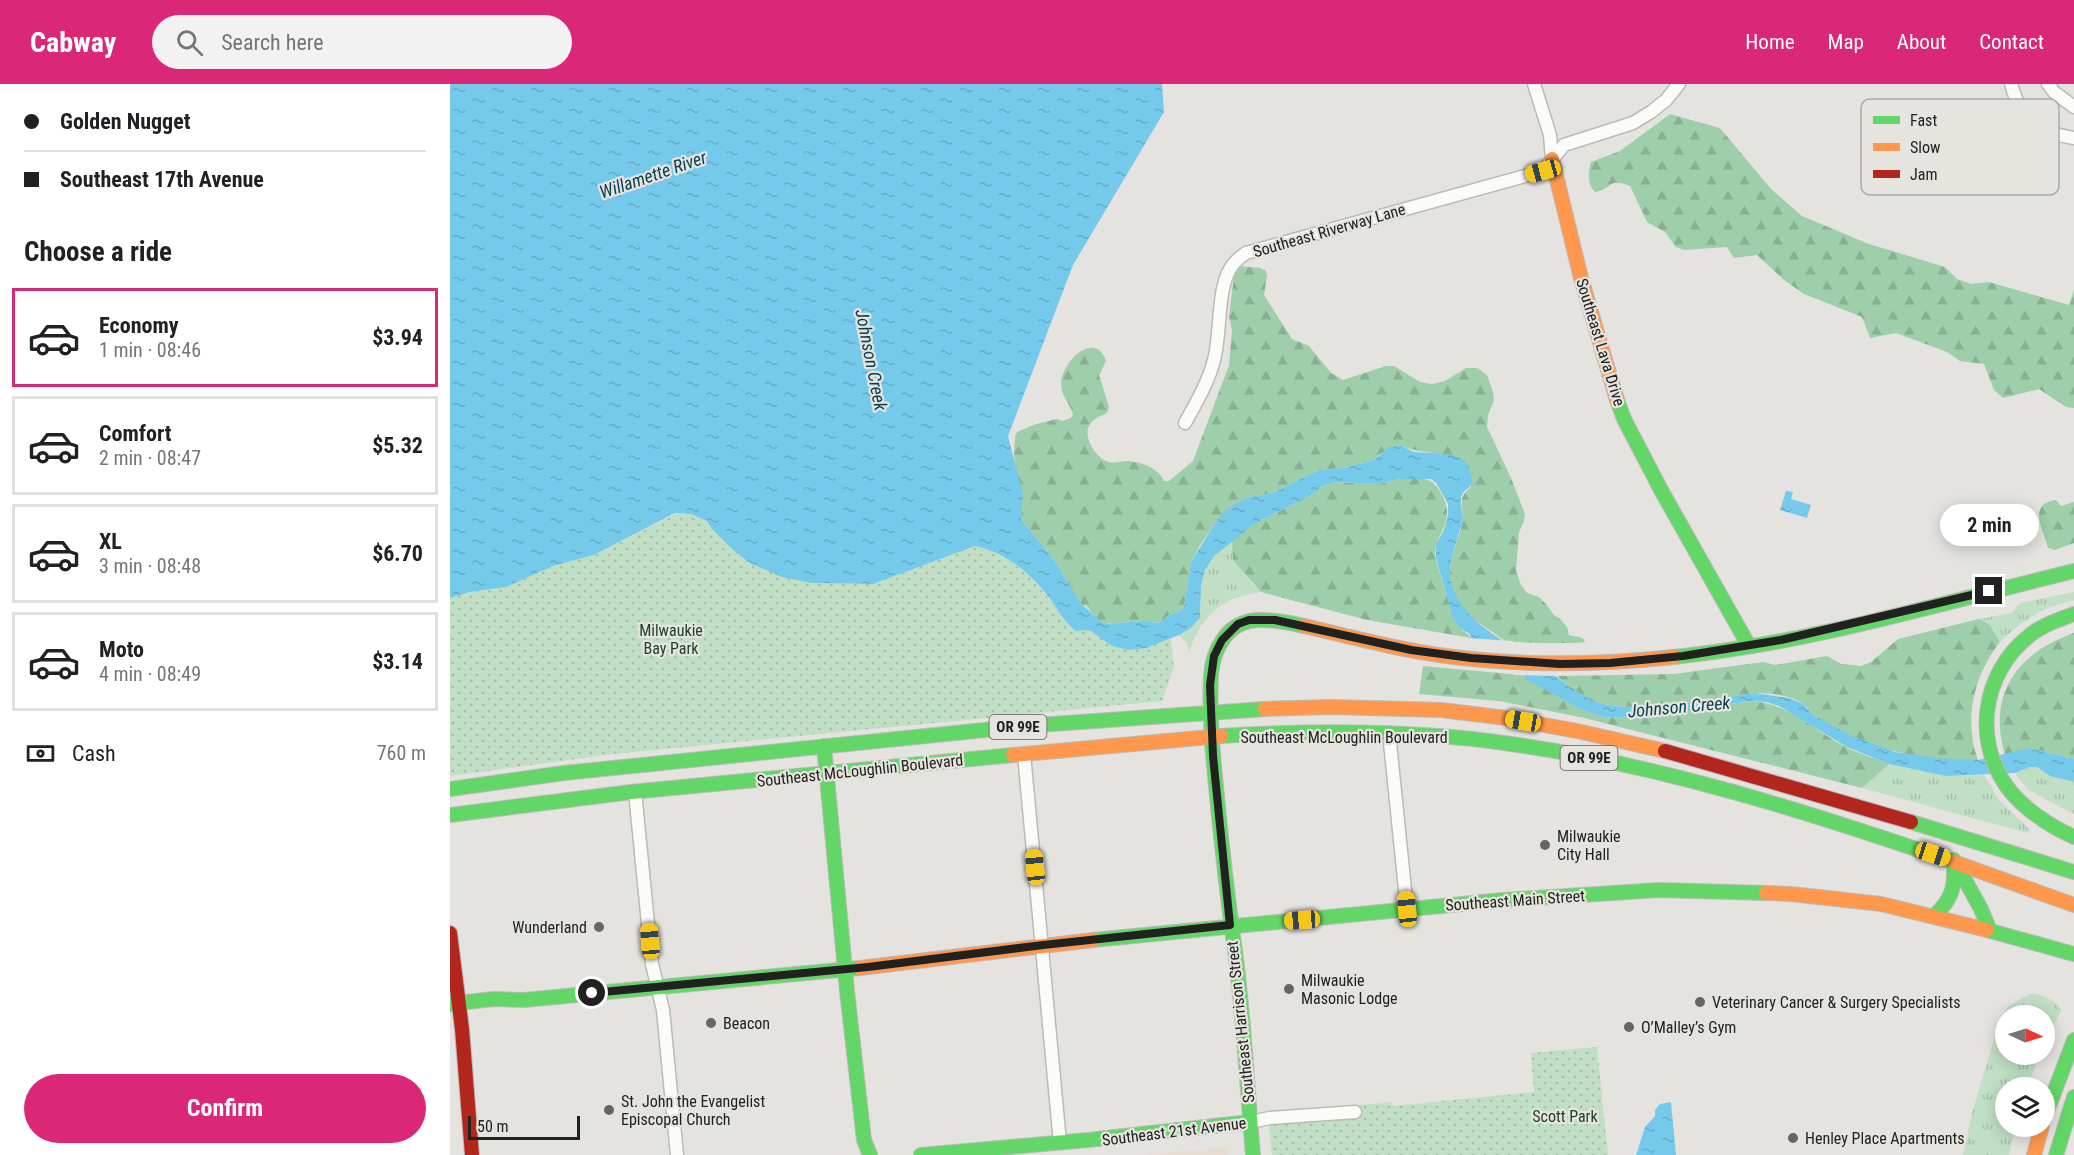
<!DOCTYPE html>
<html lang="en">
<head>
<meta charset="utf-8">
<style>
	body { margin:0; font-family:"Roboto Condensed",sans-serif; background:#f2f2f2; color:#202124; height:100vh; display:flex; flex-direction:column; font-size:22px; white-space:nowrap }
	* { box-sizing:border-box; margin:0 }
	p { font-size:20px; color:#757577 }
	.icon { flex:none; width:33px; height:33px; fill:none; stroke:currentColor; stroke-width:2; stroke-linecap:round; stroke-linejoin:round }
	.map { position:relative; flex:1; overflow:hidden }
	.side { display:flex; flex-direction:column; background:#fff; width:450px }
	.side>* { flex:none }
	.banner { display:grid; align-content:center; height:132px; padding:0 24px; background:#fff }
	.needle { width:39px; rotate:94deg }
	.buttons { position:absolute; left:1545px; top:921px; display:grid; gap:12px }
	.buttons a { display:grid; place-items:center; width:60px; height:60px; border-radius:50%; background:#fff; box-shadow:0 3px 15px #0003; font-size:30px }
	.scale { position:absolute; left:18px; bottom:15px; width:112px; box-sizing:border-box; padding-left:6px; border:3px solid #21211f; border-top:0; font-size:16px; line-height:21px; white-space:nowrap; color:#21211f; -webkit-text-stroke:4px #e6e4df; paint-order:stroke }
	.end { position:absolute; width:27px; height:27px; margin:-14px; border:8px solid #21211f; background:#fff; box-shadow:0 0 0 3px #fff }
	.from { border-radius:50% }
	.bubble { position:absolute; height:42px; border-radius:21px; background:#fff; box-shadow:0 3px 15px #0003; font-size:20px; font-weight:700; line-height:42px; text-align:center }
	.car { position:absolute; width:18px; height:36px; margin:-18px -9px; border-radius:8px; box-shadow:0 0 4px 2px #0007; background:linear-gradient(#f5c518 24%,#345 0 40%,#f5c518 0 76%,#345 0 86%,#f5c518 0) }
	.banner b { display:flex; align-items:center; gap:21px; height:57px; font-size:22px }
	.banner b+b { border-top:2px solid #e0e0e0 }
	.banner i { width:15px; height:15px; background:#202124 }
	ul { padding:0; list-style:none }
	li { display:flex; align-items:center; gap:18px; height:99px; margin:0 12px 9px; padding:0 12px; border:3px solid #e0e0e0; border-radius:0px }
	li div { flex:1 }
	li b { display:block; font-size:22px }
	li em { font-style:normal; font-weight:700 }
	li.current { border-color:#db2777 }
	li>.icon { width:54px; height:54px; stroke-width:1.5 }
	h2 { padding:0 24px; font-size:27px; line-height:72px }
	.pay { display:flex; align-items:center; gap:15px; height:66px; padding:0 24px; font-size:22px }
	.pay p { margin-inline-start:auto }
	.button { display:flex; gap:12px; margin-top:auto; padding:12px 24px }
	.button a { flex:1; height:69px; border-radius:36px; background:#db2777; color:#fff; font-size:24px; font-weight:700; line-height:69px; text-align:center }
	header { display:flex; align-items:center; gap:36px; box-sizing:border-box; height:84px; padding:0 30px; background:#db2777; color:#fff }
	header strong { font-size:28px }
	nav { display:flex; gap:33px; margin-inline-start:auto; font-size:21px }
	.search { width:420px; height:54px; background:#f2f2f2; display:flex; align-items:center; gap:15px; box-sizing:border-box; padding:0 21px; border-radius:33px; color:#757577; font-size:22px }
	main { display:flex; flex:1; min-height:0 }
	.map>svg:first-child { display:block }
	.education { fill:#e7dcd2 }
	.grass { fill:url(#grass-tufts) }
	.forest { fill:url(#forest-firs) }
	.park { fill:url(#park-dots) }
	.water { fill:url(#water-ripples) }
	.pier { fill:#e5e3e0 }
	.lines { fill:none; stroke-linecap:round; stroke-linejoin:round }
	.street-casing { stroke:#bbbab7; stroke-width:15 }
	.fast-casing { stroke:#bbbab7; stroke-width:16 }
	.slow-casing { stroke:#bbbab7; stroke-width:16 }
	.jam-casing { stroke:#bbbab7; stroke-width:16 }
	.street { stroke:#fbfbfa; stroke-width:12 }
	.fast { stroke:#63d668; stroke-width:14 }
	.slow { stroke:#ff974d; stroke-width:14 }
	.jam { stroke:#b3261e; stroke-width:14 }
	.route { stroke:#21211f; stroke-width:8 }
	.poi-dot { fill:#666563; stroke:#e6e4df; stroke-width:2 }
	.labels { text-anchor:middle; stroke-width:4.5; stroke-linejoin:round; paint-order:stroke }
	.shield { fill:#e6e4df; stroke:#5c5c59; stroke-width:1.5 }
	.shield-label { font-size:15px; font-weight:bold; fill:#21211f }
	.street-label { font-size:16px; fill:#21211f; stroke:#e6e4df }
	.park-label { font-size:16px; fill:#1d4228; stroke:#e6e4df }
	.poi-label { font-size:16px; fill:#21211f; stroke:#e6e4df; text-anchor:start }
	.water-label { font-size:18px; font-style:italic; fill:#063c50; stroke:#e6e4df }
	.key { fill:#e6e4df; stroke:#abaaa5; stroke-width:1.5 }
	.key-label { font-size:16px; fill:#21211f }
</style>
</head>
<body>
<header>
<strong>Cabway</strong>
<div class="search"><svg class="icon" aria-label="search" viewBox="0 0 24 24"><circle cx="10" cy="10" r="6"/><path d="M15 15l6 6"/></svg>Search here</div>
<nav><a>Home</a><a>Map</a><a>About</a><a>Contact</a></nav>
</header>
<main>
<section class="side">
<div class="banner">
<b><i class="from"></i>Golden Nugget</b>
<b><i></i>Southeast 17th Avenue</b>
</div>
<h2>Choose a ride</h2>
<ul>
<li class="current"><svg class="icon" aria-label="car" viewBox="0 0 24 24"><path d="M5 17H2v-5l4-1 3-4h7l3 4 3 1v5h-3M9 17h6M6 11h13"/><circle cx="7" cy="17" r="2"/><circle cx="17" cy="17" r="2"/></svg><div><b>Economy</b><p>1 min · 08:46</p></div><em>$3.94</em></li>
<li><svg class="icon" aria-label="car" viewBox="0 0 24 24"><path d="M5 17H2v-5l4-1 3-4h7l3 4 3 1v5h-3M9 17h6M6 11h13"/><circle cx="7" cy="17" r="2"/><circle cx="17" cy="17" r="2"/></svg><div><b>Comfort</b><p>2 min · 08:47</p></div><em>$5.32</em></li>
<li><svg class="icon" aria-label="car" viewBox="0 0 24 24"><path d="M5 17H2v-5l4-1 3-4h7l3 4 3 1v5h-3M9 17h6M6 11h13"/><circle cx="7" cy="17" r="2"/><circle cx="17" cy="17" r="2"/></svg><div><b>XL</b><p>3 min · 08:48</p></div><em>$6.70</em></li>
<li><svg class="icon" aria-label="car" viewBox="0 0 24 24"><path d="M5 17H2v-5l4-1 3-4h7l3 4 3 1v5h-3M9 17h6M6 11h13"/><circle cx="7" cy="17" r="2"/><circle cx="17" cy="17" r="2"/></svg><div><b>Moto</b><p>4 min · 08:49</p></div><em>$3.14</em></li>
</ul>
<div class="pay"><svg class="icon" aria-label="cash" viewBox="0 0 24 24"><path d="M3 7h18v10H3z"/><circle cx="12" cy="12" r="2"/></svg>Cash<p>760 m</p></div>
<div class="button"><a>Confirm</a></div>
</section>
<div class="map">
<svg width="1624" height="1071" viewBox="0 0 1624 1071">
	<defs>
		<pattern id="grass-tufts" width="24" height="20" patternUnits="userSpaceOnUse" patternTransform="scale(1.5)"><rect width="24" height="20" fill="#c0dfc5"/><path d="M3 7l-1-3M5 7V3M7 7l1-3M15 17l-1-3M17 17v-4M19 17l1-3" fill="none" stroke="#a5bfa9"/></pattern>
		<pattern id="forest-firs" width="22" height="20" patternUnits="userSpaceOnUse" patternTransform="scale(1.5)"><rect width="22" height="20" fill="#9eceaa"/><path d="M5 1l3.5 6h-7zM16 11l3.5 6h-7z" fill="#88b192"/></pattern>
		<pattern id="park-dots" width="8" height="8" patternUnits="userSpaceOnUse" patternTransform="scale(1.5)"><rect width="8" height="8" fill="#c0dfc5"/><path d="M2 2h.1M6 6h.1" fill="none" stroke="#a5bfa9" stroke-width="1.8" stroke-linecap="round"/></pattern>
		<pattern id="water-ripples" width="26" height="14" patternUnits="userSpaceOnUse" patternTransform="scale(1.5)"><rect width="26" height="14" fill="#75c9ea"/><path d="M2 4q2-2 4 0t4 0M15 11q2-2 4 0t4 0" fill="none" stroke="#65acc8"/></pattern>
	</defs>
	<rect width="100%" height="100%" fill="#e5e3e0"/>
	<!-- education -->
	<path class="education" d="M777,1063L778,1071H694Z"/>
	<!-- grass -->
	<path class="grass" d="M782,457C781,471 800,499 811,508C772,513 752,531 739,568L737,559L729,551C767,529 741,514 755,485C761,473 772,465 782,457Z
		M1624,508V516C1594,523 1572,536 1550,558L1540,541L1529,535L1561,529L1570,519Z
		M1439,680L1496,692L1534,691L1549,716L1580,746L1577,749L1412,704Z
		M1580,683H1587L1600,692L1624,698V730L1578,706L1565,689Z
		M1582,909C1592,911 1607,916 1611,927L1595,959L1594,932H1556V970L1590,971L1577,1003L1556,1004V1042L1565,1043L1559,1071H1513L1522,1029L1547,945L1558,922Z"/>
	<!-- forest -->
	<path class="forest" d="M1220,30L1270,44L1321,105L1352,132L1419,160L1495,183L1507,195L1521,200L1539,198L1619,221L1624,206V324L1616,323L1589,305L1553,314L1544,306L1534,280L1510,277L1497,268L1446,249L1420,254L1412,233L1354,210L1334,196L1307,171L1284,174L1277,163L1234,166L1226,163L1215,148L1197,138L1180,102C1156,93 1163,106 1145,108C1137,100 1138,89 1141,78L1170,67Z
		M790,182L810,184L816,187L817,192L814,211L842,255L859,262L881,289L893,296L936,282H944L970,298L982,300L995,297L1016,284H1027L1037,291L1043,308L1044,317L1038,331L1037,343L1061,394L1075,430L1074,437L1069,448L1066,487L1071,501L1077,509L1089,513L1096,520L1104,531L1110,535L1117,543L1119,551L1133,554L1135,558C1128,560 1065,559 1057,557C1052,556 1046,550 1041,547C1023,535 1005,522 1001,499C997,478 1007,460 1012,440C1016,423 1004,417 1021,403L1018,380C998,365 974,372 952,362L930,370L924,376L893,384L869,386L822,409L798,413L765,439L749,463L741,478L734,523L729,528L719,531L710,539L693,537L654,540L631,520L607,480L571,435L564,370L565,353L567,348L586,340L607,335L612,337L621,334L623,330C620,320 611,311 611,300C612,276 646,246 656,277L649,291L659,323L657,329C651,332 642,335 639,342C633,353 646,373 656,377C662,380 668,378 675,377C689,377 708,383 714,397H719L743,377L779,281L782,246L779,233L783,200L785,189Z
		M950,395C971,395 982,390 992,411C1008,441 980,451 986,476C990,489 1003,536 1011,545C1015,549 1018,549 1021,554L917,536L811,508L783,476L782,457L806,439L862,411L872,402L886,398L928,400Z
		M1606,416L1611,422L1624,418V459L1605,466L1598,464C1593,445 1577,420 1606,416Z
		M1529,535L1540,541L1550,558C1524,591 1513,636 1528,676C1484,677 1439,670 1399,651C1388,645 1376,640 1367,633C1362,630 1358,624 1353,620C1341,611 1320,609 1305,609C1261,615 1183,633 1142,616C1129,610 1118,602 1107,592L1224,590L1313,578L1325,581L1377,572L1391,580L1411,582L1421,578L1448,555Z
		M1624,549V675L1580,664L1555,671C1537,610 1567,569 1624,549Z
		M973,582L1071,591L1132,626L1154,633L1183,634L1301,617C1339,619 1363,646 1396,663C1409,670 1425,674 1439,680L1412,704L1130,633L1049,617L969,610Z"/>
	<!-- park -->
	<path class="park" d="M225,430H241L257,437L262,445L282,465L300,479L362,499L423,500L525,462C567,472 590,502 615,536L636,520L652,543L720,548L724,583L712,617L163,670L0,692V514L20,508L45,505L103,482L144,471Z
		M1147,963L1158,1071H822L818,1030L942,1018L943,1022L1084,1008L1081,969Z"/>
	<!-- water -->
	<path class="water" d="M0,0H712L714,28L623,181L558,352L573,410L571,435L607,480L631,520L654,540L693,537L709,539L719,531L729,528L734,523L741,478L765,439L776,426L798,413L822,409L869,386L893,384L924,376L939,363L952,362L964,368L997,370L1010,374L1018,380L1023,399C1020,403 1016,405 1013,409C1008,417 1013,427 1013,436C1012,440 1010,445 1009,449C1005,463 1000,475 1000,489C1001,532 1057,558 1089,580C1111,595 1132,616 1159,621C1200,629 1263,614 1305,609L1339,614L1353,620L1365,632L1400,651L1445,668L1486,674L1528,676L1580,664L1624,675V698L1600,692L1587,683H1580L1565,689L1496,692L1439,680L1397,663L1329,622L1316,618L1301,617L1183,634L1154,633L1132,626L1083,599L1021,554L1020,550L1011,545L1003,534L986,474V460L994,446L998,430V420L987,400L981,395H950L928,400L886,398L872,402L862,411L806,439L764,472L755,486L751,501L750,533L741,544L729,551L696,564L679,566L662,562L641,547L635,546L626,547C615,539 608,526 600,515C581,489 556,469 525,462L423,500L362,499L332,493L300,479L282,465L262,445L257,437L241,430L225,429L144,471L103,482L56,503L20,508L0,514Z
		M1336,407L1343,408L1341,415L1361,421L1357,434L1330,426Z
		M1221,1018L1226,1071H1186L1195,1043L1205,1032V1026L1210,1020Z"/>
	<!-- pier -->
	<path class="pier" d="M1018,554L1062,557L1112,592L1065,591Z"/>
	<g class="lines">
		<defs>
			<path id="street" d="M1084,0L1100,51L1102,75
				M1561,0C1573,40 1583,47 1624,54
				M1598,0L1604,8L1624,23
				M735,339C746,319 758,299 764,276C771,250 767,207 780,185C784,178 790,173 796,169L1093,87L1114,61L1183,39L1201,28L1216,16L1229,0
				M939,649L957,825
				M574,670L610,1059
				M185,708L202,880L213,926L227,1071
				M800,1038L820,1034L905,1028"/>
			<path id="fast" d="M1167,316L1174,335L1211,406L1299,562
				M1624,530C1608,536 1592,541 1579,552C1531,590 1522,660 1561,708C1578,728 1600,742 1624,753
				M1224,573C1359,559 1492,519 1624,487
				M771,652C868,646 965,646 1061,660C1210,681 1362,729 1504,778
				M374,662L397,907L414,1056L420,1071
				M0,705L114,689L574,642L815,625
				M0,731L181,708L563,671
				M1461,738L1624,788
				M1504,776L1531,825L1540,847
				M1484,832C1501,816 1505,805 1504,782
				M1537,846L1624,870
				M643,856L1053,816L1209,806L1316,809
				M0,920L43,915L74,916L410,884
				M1594,1035L1624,956
				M471,1071L638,1056L800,1038
				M803,1071C797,1003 794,934 785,867C778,816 772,765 767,713C763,673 759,631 761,591C762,579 765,567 772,557C790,527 826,536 854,542
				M1606,1071L1624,1013"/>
			<path id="slow" d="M1102,75L1131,194L1167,316
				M854,542C910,555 965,570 1022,575C1089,582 1157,580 1224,573
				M815,625L880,623L991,626L1056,634L1127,647L1215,667
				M563,671L771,652
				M1504,778L1624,821
				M1316,809L1341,810L1431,820L1537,846
				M410,884L643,856
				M1584,1071L1592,1042"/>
			<path id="jam" d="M1215,667L1461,738
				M0,849L12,945L22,1071"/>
		</defs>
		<!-- street casing -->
		<use href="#street" class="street-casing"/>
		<!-- fast casing -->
		<use href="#fast" class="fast-casing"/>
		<!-- slow casing -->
		<use href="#slow" class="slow-casing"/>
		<!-- jam casing -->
		<use href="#jam" class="jam-casing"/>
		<!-- street -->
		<use href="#street" class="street"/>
		<!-- fast -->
		<use href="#fast" class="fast"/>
		<!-- slow -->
		<use href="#slow" class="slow"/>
		<!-- jam -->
		<use href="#jam" class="jam"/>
	</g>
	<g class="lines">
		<!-- route -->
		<path class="route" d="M142,909L418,883L593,861L780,841L763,672L760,601L764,572L772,556L788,540L799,536H825L961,566L1021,574L1110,580L1160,579L1233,572L1331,556L1539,507"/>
	</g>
	<!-- markers -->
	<g class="poi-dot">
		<circle cx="1095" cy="761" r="6"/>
		<circle cx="149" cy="843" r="6"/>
		<circle cx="839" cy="905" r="6"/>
		<circle cx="1250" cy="918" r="6"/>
		<circle cx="261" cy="939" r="6"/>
		<circle cx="1179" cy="943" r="6"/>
		<circle cx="159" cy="1026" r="6"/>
		<circle cx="1343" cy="1054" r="6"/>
	</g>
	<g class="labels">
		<!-- shield labels -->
		<g class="shield">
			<rect x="539.5" y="631" width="57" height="24" rx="4.5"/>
			<rect x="1110.5" y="662" width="57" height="24" rx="4.5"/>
		</g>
		<g class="shield-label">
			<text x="568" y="648">OR 99E</text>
			<text x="1139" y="679">OR 99E</text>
		</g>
		<!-- street labels -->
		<g class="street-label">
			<text transform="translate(879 146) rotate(-16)" y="6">Southeast Riverway Lane</text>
			<text transform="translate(1151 258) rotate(73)" y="6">Southeast Lava Drive</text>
			<text x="894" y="659">Southeast McLoughlin Boulevard</text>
			<text transform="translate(410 686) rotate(-6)" y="6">Southeast McLoughlin Boulevard</text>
			<text transform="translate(1065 816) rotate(-4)" y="6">Southeast Main Street</text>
			<text transform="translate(790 938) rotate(-96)" y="6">Southeast Harrison Street</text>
			<text transform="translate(724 1047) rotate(-7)" y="6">Southeast 21st Avenue</text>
		</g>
		<!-- park labels -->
		<g class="park-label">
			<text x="221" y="552">Milwaukie<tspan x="221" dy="18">Bay Park</tspan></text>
			<text x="1115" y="1038">Scott Park</text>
		</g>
		<!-- poi labels -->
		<g class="poi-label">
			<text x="1107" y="758">Milwaukie<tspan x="1107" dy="18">City Hall</tspan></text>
			<text x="137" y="849" text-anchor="end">Wunderland</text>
			<text x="851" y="902">Milwaukie<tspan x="851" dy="18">Masonic Lodge</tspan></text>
			<text x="1262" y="924">Veterinary Cancer &amp; Surgery Specialists</text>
			<text x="273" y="945">Beacon</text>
			<text x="1191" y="949">O’Malley’s Gym</text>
			<text x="171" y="1023">St. John the Evangelist<tspan x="171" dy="18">Episcopal Church</tspan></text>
			<text x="1355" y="1060">Henley Place Apartments</text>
		</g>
		<!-- water labels -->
		<g class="water-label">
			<text transform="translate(203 91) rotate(-19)" y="6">Willamette River</text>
			<text transform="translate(421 276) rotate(79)" y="6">Johnson Creek</text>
			<text transform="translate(1229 623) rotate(-5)" y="6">Johnson Creek</text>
		</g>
	</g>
	<!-- legend -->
	<rect x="1411" y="15" width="198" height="96" rx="9" class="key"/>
	<rect x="1423" y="32" width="27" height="8" fill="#63d668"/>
	<rect x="1423" y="59" width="27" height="8" fill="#ff974d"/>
	<rect x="1423" y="86" width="27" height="8" fill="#b3261e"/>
	<g class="key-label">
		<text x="1460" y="42">Fast</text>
		<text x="1460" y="69">Slow</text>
		<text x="1460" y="96">Jam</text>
	</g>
</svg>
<div class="buttons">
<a><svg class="needle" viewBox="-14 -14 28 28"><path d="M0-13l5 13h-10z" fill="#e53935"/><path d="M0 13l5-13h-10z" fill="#757577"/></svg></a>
<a><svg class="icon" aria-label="layers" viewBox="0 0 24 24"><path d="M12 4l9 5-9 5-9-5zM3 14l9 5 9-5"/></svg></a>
</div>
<div class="scale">50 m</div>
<i class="end from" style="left:142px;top:909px"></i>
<i class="end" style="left:1539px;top:507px"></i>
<div class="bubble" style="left:1490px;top:420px;width:99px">2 min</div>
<i class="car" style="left:1093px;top:87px;rotate:255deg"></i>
<i class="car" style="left:1073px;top:637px;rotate:280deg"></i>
<i class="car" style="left:1483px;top:770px;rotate:108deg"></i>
<i class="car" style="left:585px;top:783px;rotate:354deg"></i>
<i class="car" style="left:957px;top:825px;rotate:354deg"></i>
<i class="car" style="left:852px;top:836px;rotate:266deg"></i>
<i class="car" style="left:200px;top:857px;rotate:355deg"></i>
</div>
</main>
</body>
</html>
